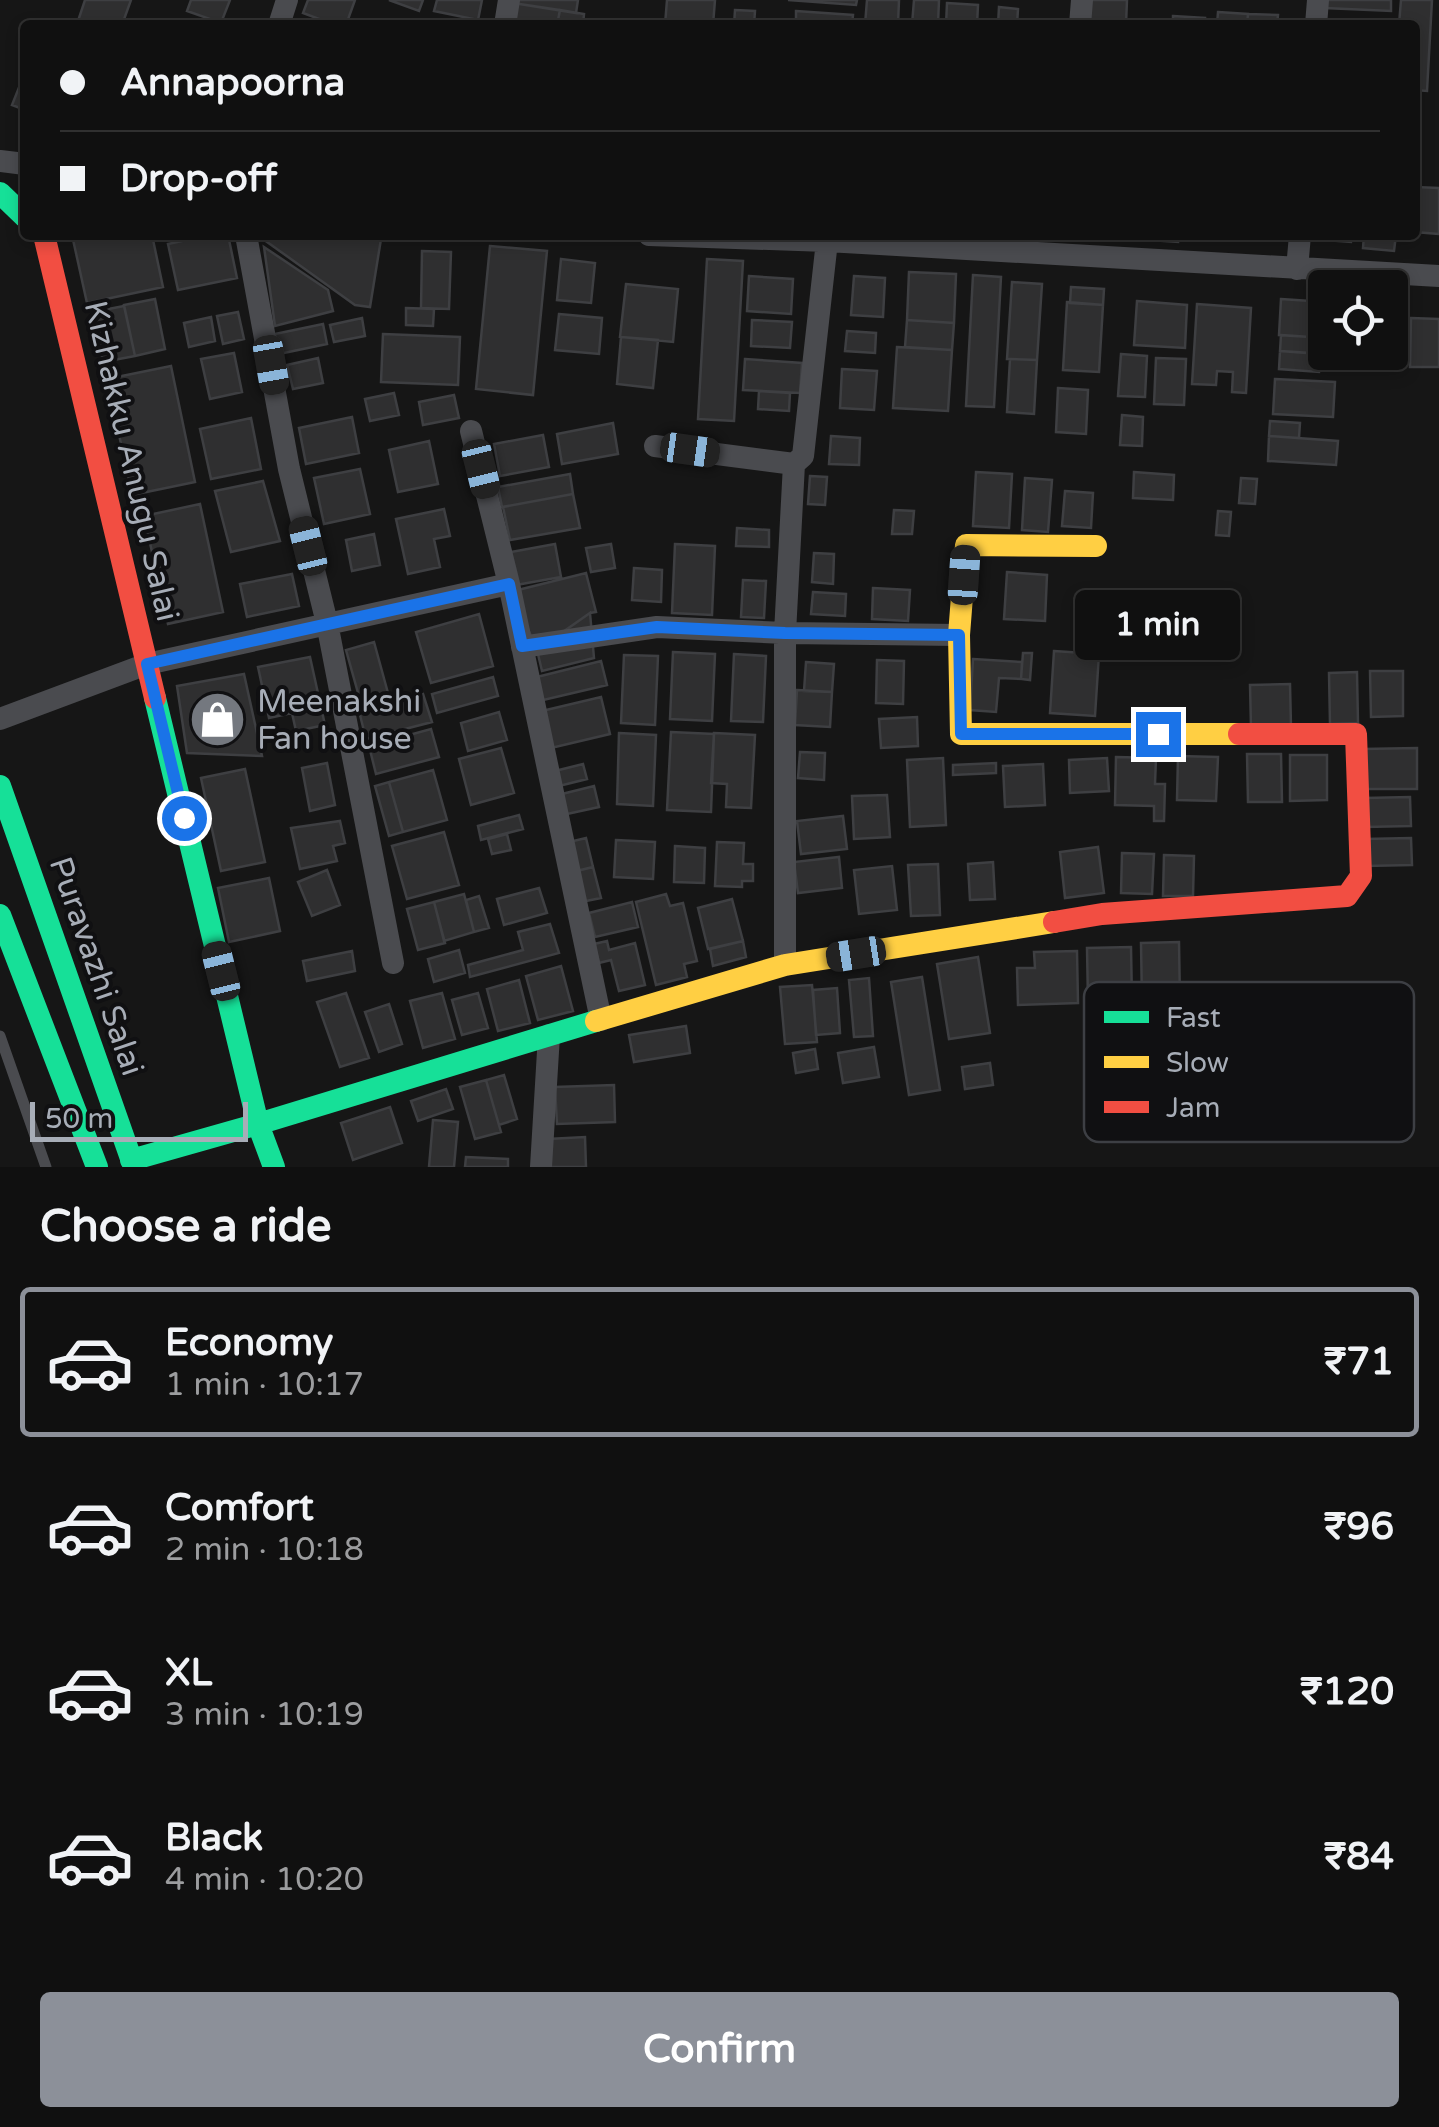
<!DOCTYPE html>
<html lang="en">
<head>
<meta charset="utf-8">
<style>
	body { margin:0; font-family:"Varela Round",sans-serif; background:#191919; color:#f1f3f6; height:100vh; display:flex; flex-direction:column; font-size:38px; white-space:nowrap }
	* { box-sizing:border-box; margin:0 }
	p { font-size:32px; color:#9c9d9f }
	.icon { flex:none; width:55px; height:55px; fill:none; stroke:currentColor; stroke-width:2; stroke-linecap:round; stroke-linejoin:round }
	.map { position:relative; height:1167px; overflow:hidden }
	.panel { display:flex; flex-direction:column; background:#101010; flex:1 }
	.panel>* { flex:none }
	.banner { position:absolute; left:20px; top:20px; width:1400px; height:220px; border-radius:10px; box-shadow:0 5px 15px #0003,0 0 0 2px #303030; display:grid; align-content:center; height:220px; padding:0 40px; background:#101010 }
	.fabs { position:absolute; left:1308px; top:270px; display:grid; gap:20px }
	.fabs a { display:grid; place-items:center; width:100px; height:100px; border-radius:10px; background:#101010; box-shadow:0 5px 15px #0003,0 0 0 2px #303030; font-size:50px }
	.scale { position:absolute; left:30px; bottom:25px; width:218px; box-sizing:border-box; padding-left:10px; border:5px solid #a7adb7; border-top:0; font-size:28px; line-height:35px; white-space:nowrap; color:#a7adb7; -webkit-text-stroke:8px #101012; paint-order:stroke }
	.end { position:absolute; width:45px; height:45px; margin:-22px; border:12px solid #1a73e8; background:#fff; box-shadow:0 0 0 5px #fff }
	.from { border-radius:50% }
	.bubble { position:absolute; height:70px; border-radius:10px; background:#101010; box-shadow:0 5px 15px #0003,0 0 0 2px #303030; font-size:32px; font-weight:700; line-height:70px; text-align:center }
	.car { position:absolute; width:30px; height:60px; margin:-30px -15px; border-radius:12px; box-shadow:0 0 8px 2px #0007; background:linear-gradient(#222 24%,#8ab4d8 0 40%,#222 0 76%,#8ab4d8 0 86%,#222 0) }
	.banner b { display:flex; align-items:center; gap:35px; height:95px; font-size:38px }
	.banner b+b { border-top:2px solid #303030 }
	.banner i { width:25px; height:25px; background:#f1f3f6 }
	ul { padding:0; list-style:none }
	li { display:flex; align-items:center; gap:30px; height:150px; margin:0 20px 15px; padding:0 20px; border:5px solid transparent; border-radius:10px }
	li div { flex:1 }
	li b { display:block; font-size:38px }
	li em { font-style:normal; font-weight:700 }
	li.active { border-color:#8c9099 }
	li>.icon { width:90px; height:90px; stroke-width:1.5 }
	h2 { padding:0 40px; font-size:45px; line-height:120px }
	.button { display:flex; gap:20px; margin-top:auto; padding:20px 40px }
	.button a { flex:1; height:115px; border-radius:10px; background:#8c9099; color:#fff; font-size:40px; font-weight:700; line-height:115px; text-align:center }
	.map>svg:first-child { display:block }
	.building { fill:#2f2f30; stroke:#3e3f42; stroke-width:2.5 }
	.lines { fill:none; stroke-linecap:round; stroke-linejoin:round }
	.lane { stroke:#4a4b4f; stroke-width:11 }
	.street { stroke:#4a4b4f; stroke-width:22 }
	.fast { stroke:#16e098; stroke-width:22 }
	.slow { stroke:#ffcf43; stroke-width:22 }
	.jam { stroke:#f24e42; stroke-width:22 }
	.route { stroke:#1a73e8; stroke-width:12 }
	.labels { text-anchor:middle; stroke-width:8; stroke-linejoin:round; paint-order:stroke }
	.street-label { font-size:32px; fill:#a7adb7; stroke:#101012 }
	.poi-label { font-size:32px; fill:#a7adb7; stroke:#101012; text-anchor:start }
	.key { fill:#101012; stroke:#3d3f44; stroke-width:2.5 }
	.key-label { font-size:28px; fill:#a7adb7 }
</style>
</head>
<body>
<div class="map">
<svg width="1439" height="1167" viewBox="0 0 1439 1167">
	<rect width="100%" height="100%" fill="#161616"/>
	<!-- building -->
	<path class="building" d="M85,0H131L122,25H89L78,21Z
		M191,0H230L221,23L187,11Z
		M308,0H355L346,25H335L303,13Z
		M389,0H423L419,11Z
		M437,0H482L478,20L434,11Z
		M514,0H578L576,13L513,3Z
		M667,0H715L713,25H665Z
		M788,0H857L856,5Z
		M867,0H899L898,25H865Z
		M914,0H939L938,25H912Z
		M1088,0H1127L1126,25H1087Z
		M1326,0H1391V11L1325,8Z
		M1401,0H1432L1427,91L1415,90V25H1399Z
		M513,3L560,10L557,25H510Z
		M947,3L978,5L977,25H946Z
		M999,7L1018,9L1017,25H998Z
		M560,10L584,14L583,25H557Z
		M735,10L755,11L754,25H734Z
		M796,11L853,15L852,25H796Z
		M1218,12L1248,14L1247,25H1217Z
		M1248,14L1278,15L1277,25H1247Z
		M1173,16L1205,18L1204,25H1173Z
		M24,75L25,76V110L12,105Z
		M1415,187L1439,188V234L1415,232Z
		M72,235H152L163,287L87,303Z
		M210,235H228L237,278L178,290L168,244Z
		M263,235H354L381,239L370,307L355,305L263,239Z
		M1135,235H1178V242L1135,239Z
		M1312,235H1352L1351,242L1312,239Z
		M1364,235H1396L1394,251L1363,248Z
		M490,246L547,251L533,395L476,389Z
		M264,247L328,290L333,311L275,326Z
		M422,251L451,252L449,309L421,308Z
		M561,259L595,263L591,303L557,300Z
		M707,259L743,261L734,421L698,419Z
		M909,272L956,274L954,323L907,320Z
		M973,275L1001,277L994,407L966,406Z
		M749,276L793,279L791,314L747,311Z
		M854,276L885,278L883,317L851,315Z
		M1012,282L1042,284L1037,360L1007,359Z
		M626,284L678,289L673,342L620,337Z
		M1071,287L1104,289L1103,305L1070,303Z
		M155,299L165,349L135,356L124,305Z
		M1281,299L1325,302V338L1279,335Z
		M1137,301L1187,305L1185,348L1134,345Z
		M1067,302L1103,305L1099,372L1063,370Z
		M1197,304L1251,308L1246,393L1232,392L1233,372L1217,371L1216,385L1192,384Z
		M124,306L135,356L103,362L93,312Z
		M406,308L434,309L433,326L406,325Z
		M1390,311H1395L1394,365H1367V352H1390Z
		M238,312L244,339L223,344L217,316Z
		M559,314L602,318L599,354L555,350Z
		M211,317L215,341L189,347L184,323Z
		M362,318L365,336L334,342L330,325Z
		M1411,318L1439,319V367H1410Z
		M752,320L792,322L790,348L751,346Z
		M907,320L954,323L952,350L905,347Z
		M323,324L327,344L279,354L275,334Z
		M847,331L876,333L875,353L845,351Z
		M383,334L460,337L458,385L381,382Z
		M1281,335L1325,338V352H1343V355L1280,351Z
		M621,337L658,340L653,388L617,384Z
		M897,347L952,350L948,411L893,408Z
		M1280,351L1320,354L1319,372L1279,369Z
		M234,353L242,392L210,399L201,359Z
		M1121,354L1147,356L1145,397L1118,396Z
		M318,358L323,383L293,389L287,365Z
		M1156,358L1186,359L1184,405L1154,404Z
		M745,359L802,363L800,393L743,390Z
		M1010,359L1037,360L1034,414L1007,412Z
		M171,366L195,482L132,495L107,379Z
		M842,369L877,371L874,410L840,408Z
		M1275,379L1335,382L1333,417L1273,414Z
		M1058,388L1088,390L1086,434L1056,432Z
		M759,391L790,393L789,411L758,409Z
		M394,393L399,415L370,421L365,399Z
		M454,395L459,418L423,425L419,402Z
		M1122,415L1143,417L1142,446L1120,445Z
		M352,417L359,453L306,464L299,428Z
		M251,418L261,469L211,479L200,429Z
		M1270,421L1300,423L1299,438L1269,436Z
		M613,423L618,454L562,464L557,434Z
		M543,435L549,467L500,476L494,444Z
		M831,436L860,438L859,465L829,464Z
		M1269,436L1338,441L1336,465L1268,461Z
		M429,441L438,484L398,492L389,450Z
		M360,469L370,514L324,524L314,478Z
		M976,472L1012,474L1009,528L973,526Z
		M1134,472L1174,475L1173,500L1133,498Z
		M570,474L573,494L502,507L498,487Z
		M810,476L827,477L825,505L808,504Z
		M1025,478L1052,480L1048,532L1022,530Z
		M1241,478L1257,479L1255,504L1239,503Z
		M263,481L280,541L231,552L215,491Z
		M1065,491L1093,493L1091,528L1062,526Z
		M573,494L580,528L510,540L503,507Z
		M200,504L223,612L168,624L144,516Z
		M444,509L450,536L434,539L440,567L408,574L396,519Z
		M894,510L914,511L912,534H892Z
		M1218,511L1231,512L1229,536L1216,535Z
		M737,528L769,530V547L736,546Z
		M374,534L380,565L352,571L346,540Z
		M555,544L561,577L516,585L511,552Z
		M611,544L615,568L591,572L586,548Z
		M675,544L715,546L712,615L672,613Z
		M814,553L834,554L833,584L812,582Z
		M634,568L662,570L661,602L632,600Z
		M1007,572L1047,575L1045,621L1004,619Z
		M586,573L596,612L590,613L537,650L528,629L518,590Z
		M292,574L299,606L247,617L240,584Z
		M743,580L766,581L764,618L741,617Z
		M873,588L910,590L908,621L872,619Z
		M813,592L846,594L845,616L811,614Z
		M590,613L594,658L542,671L537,650Z
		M479,614L493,666L431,683L416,632Z
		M374,642L388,693L360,700L346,650Z
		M1054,651L1099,654L1095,716L1050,713Z
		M673,652L715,654L712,721L670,719Z
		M1023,653H1032L1030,680L1021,679Z
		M734,654L766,656L763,722L731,721Z
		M624,655L658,656L655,725L621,723Z
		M310,657L325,725L296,731L292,713L269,718L258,667Z
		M973,659L1022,662L1021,679L999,678L996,712L970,710Z
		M877,660L904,661L903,704L876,703Z
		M601,661L607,685L539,701L533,678Z
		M806,662L834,664L832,692L804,691Z
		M1370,671H1403V716L1371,717Z
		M1357,672L1358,723L1330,724L1329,673Z
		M244,674L262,756L187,753L177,686Z
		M493,677L498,696L437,713L432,694Z
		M1290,684L1291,727H1251L1250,685Z
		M797,690L832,692L830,727L795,725Z
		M423,694L432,722L366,739L359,711Z
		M601,697L610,734L551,748L542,711Z
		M499,712L507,740L468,751L461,723Z
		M917,717L918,746L881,748L879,719Z
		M431,729L439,757L376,774L369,746Z
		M671,732L714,734L711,812L667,810Z
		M619,733L656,735L653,806L617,804Z
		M714,733L755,735L751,808L726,807L727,784L711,783Z
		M501,748L514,793L471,805L459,759Z
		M1417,748V789H1364L1363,749Z
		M800,752L825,753L824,780L798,778Z
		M1247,754H1281L1282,802H1248Z
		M1290,755H1327V800L1290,801Z
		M1178,756L1218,757L1216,801L1177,800Z
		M1116,757L1156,758L1155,784H1165L1164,821H1154V806L1115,805Z
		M943,758L946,825L910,827L907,760Z
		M1107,758L1109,791L1070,793L1069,760Z
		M327,763L335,805L310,811L302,768Z
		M996,763V773L953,775V765Z
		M583,764L587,779L559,786L555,771Z
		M1043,764L1045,805L1005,807L1003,766Z
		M245,769L265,862L221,871L201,778Z
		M433,770L447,820L403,832L389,782Z
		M389,782L403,832L389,836L375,786Z
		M594,786L599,807L567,814L562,794Z
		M887,795L890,837L854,839L852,796Z
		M1410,797L1411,826L1365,827V798Z
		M519,815L523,829L481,840L478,826Z
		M843,816L847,849L801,854L797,821Z
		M340,821L345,843L333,846L337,861L300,869L291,828Z
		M444,832L459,885L407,899L392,846Z
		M507,834L511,850L492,854L488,839Z
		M586,838L593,867L572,872L565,843Z
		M1411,838L1412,865L1365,866V839Z
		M616,840L655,842L653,879L614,877Z
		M717,842L744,843L743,864H753V881H742V887L715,886Z
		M675,846L705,848L704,883L674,882Z
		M1098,847L1104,893L1065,898L1060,852Z
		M1122,853L1154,854L1152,894L1121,893Z
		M1164,855L1194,856L1193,896H1163Z
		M839,857L842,888L798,893L794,862Z
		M993,862L995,899L970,900L968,864Z
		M938,864L940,915L911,916L908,865Z
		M892,866L897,910L859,914L854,870Z
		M593,867L601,898L581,902L573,872Z
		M327,870L340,905L312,916L298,882Z
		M269,878L280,931L229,942L218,888Z
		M539,888L547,913L504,925L497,899Z
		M464,894L474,932L444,941L434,902Z
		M666,894L670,906L683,903L697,961L684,964L687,977L656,985L636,902Z
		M479,896L489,928L474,932L466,900Z
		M732,899L743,941L708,949L698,908Z
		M434,902L445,943L418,950L407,909Z
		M632,902L638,927L595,937L589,913Z
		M550,924L559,953L470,977L468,965L523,950L518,932Z
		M607,941L609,950L635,943L645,985L619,991L611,960L599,963L594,944Z
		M743,941L746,957L713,966L710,949Z
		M1179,942L1180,1002L1142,1003L1141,943Z
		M1131,947L1132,1001L1088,1002L1087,948Z
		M459,950L465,973L434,982L428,959Z
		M352,951L355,971L307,981L303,961Z
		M1077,951L1078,1003L1018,1005L1017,968H1035L1034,952Z
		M978,957L990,1033L949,1039L937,964Z
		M561,966L573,1011L538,1020L526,976Z
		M922,977L940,1090L909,1095L891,982Z
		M869,978L873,1036L854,1037L849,980Z
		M519,980L530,1023L498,1031L487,989Z
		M812,985L817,1042L785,1044L780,987Z
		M837,988L840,1033L816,1035L813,990Z
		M346,993L369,1058L340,1067L317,1002Z
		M442,993L455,1039L423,1048L410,1001Z
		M478,993L488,1028L462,1035L452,1000Z
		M389,1004L402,1044L379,1052L365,1012Z
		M686,1026L690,1053L634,1062L629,1035Z
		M874,1047L879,1077L843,1083L838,1053Z
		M815,1049L818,1069L796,1073L793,1053Z
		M990,1063L993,1085L965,1089L962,1067Z
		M504,1075L517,1119L499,1125L486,1080Z
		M486,1080L501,1132L475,1139L460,1087Z
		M614,1085L615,1122L557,1124L555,1087Z
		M446,1089L453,1109L418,1121L411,1101Z
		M390,1107L402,1143L353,1160L341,1123Z
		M433,1120L458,1122L454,1167H429Z
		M585,1137L586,1167H549L548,1139Z
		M466,1157L508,1159V1167H465Z"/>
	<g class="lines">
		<!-- lane -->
		<path class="lane" d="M0,1036L46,1167"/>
		<!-- street -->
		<path class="street" d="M279,25L287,0
			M505,25L509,0
			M1080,25L1082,0
			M1316,25L1318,0
			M0,161L25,164
			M246,235L289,469L327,623L393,963
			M649,235L827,241L1439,276
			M1297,269L1300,235
			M471,431L509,584L601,1020
			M655,446L794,464
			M522,647L657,627L785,633L959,635
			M0,719L147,664L509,584
			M785,965V633L794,464L803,456L827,241
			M541,1167L549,1035"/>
		<!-- fast -->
		<path class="fast" d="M0,193L25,217
			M155,698L258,1124L274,1167
			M0,786L134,1167
			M0,915L97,1167
			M131,1160L258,1124L596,1021"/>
		<!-- slow -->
		<path class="slow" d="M1096,546L966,545L959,635L961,734H1239
			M596,1021L785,965L1054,922"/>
		<!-- jam -->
		<path class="jam" d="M44,235L155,698
			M1054,922L1102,914L1347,896L1361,876L1356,734H1239"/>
	</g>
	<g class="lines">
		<!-- route -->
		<path class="route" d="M184,818L147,664L509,584L522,646L657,627L785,633L959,635L961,734H1158"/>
	</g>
	<!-- icons -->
	<defs>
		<symbol id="shop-disc" viewBox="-11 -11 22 22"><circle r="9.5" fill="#74787f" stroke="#101012"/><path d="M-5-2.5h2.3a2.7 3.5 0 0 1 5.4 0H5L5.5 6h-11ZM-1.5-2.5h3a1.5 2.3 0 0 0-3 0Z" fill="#fff"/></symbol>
	</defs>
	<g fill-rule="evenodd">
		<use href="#shop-disc" x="186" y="688" width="63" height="63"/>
	</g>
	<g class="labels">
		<!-- street labels -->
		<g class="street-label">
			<text transform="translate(132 461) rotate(77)" y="11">Kizhakku Anugu Salai</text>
			<text transform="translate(97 966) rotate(71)" y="11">Puravazhi Salai</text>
		</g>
		<!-- poi labels -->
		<g class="poi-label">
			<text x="257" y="712">Meenakshi<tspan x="257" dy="37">Fan house</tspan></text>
		</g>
	</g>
	<!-- legend -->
	<rect x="1084" y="982" width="330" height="160" rx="15" class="key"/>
	<rect x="1104" y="1011" width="45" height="12" fill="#16e098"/>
	<rect x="1104" y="1056" width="45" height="12" fill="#ffcf43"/>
	<rect x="1104" y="1101" width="45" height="12" fill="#f24e42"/>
	<g class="key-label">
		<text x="1166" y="1027">Fast</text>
		<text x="1166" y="1072">Slow</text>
		<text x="1166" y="1117">Jam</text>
	</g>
</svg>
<div class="fabs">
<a><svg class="icon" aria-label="locate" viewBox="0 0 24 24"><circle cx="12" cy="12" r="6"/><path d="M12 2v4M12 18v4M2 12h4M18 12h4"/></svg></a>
</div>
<div class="scale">50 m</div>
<i class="end from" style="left:184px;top:818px"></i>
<i class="end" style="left:1158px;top:734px"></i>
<div class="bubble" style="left:1075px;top:590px;width:165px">1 min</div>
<i class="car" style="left:271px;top:365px;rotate:170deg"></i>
<i class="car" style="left:690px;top:450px;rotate:98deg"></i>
<i class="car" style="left:481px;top:469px;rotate:166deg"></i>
<i class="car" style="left:308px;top:546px;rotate:346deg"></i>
<i class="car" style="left:964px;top:575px;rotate:4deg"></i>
<i class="car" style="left:856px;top:954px;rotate:261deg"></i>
<i class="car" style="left:221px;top:971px;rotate:346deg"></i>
<div class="banner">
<b><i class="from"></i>Annapoorna</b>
<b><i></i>Drop-off</b>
</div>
</div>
<section class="panel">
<h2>Choose a ride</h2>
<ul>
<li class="active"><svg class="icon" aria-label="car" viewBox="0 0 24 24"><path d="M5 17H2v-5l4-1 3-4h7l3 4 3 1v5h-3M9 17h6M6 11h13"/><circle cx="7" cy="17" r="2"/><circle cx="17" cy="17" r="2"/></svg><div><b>Economy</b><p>1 min · 10:17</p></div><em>₹71</em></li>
<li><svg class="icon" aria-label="car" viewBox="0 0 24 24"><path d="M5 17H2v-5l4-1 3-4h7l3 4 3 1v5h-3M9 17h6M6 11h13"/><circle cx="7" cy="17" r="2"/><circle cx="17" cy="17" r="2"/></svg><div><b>Comfort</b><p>2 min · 10:18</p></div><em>₹96</em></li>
<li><svg class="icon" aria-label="car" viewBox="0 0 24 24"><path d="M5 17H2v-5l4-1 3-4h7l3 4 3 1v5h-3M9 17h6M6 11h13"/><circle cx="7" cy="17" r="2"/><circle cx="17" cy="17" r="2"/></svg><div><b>XL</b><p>3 min · 10:19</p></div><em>₹120</em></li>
<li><svg class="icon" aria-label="car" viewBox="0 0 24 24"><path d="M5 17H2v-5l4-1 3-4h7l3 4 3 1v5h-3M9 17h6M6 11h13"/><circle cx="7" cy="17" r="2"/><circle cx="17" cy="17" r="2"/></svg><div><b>Black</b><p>4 min · 10:20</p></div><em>₹84</em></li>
</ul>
<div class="button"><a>Confirm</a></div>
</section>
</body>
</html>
